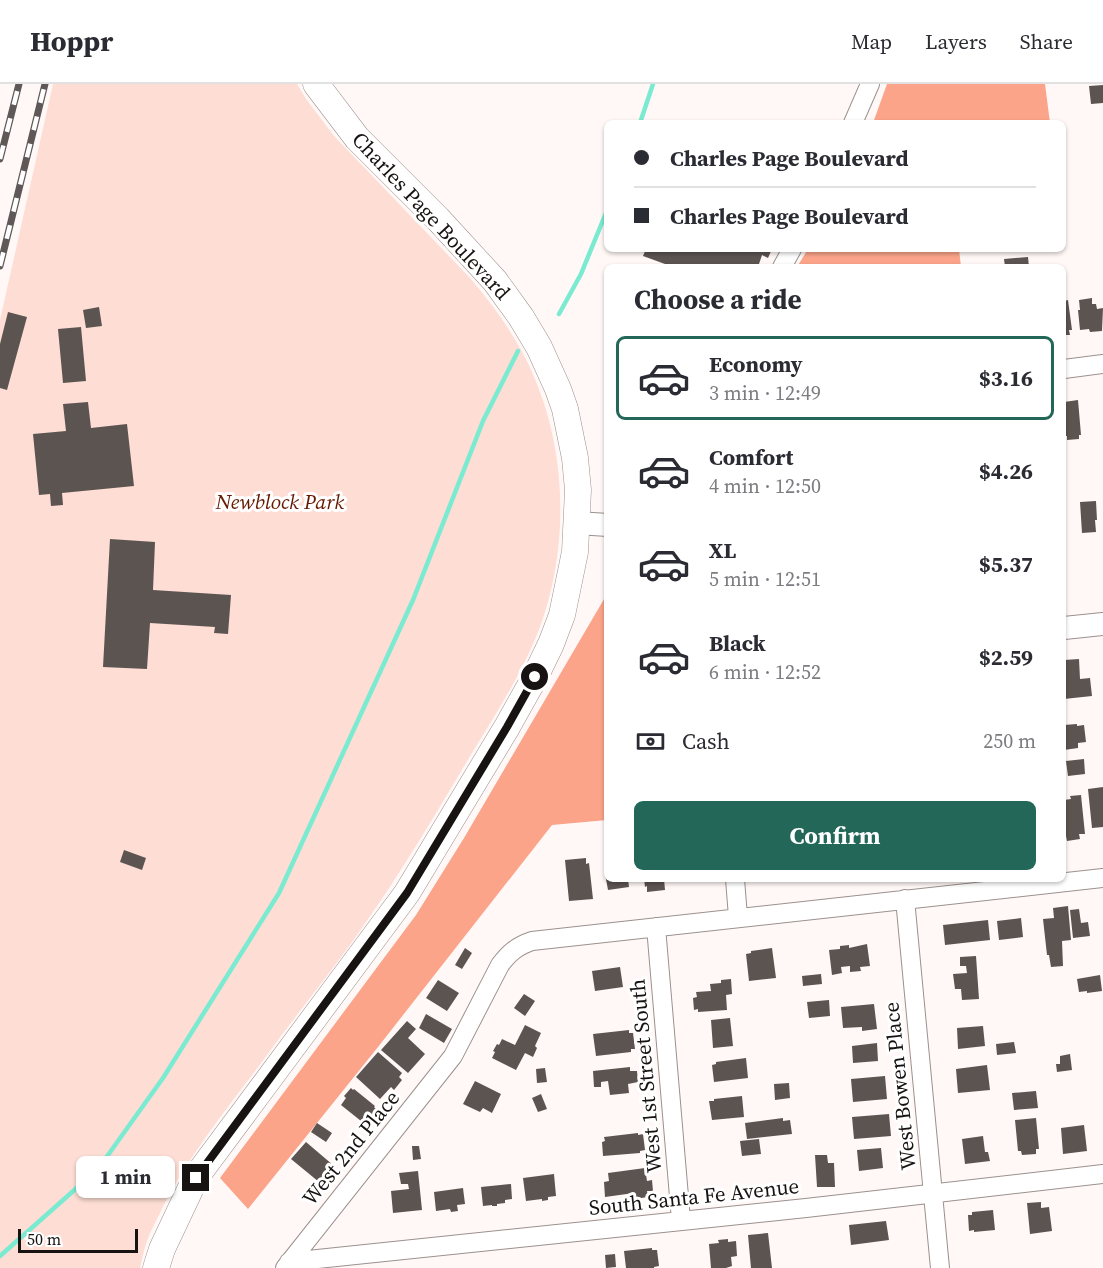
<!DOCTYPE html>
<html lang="en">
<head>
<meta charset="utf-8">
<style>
	body { margin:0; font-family:"Source Serif 4",serif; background:#f7f7f7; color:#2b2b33; height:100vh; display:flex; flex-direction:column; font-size:22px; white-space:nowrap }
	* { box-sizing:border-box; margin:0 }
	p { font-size:20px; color:#7c7c81 }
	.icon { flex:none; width:33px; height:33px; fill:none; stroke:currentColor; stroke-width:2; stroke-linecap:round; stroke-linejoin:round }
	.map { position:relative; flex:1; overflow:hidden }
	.panel { position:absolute; left:604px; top:180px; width:462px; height:618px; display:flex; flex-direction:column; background:#fff; border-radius:9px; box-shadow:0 2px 4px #0004 }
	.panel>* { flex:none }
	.hud { position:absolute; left:604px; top:36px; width:462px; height:132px; border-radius:9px; box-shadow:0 2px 4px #0004; display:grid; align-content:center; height:132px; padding:0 30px; background:#fff }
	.scale { position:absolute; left:18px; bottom:15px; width:120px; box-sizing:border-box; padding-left:6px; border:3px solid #171312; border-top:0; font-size:16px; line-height:21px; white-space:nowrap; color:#171312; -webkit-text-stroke:4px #fff; paint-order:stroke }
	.end { position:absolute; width:27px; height:27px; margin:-14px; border:8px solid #171312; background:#fff; box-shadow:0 0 0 3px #fff }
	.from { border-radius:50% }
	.bubble { position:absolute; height:42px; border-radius:9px; background:#fff; box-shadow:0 2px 4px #0004; font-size:20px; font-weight:700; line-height:42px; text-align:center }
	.hud b { display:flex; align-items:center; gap:21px; height:57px; font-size:22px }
	.hud b+b { border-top:2px solid #e1e1e2 }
	.hud i { width:15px; height:15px; background:#2b2b33 }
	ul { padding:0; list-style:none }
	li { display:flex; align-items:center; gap:18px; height:84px; margin:0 12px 9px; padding:0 18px; border:3px solid transparent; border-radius:9px }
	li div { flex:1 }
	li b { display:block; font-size:22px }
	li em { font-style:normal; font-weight:700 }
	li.active { border-color:#236759 }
	li>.icon { width:54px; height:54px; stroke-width:1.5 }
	h2 { padding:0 30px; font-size:27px; line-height:72px }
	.pay { display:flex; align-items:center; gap:15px; height:66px; padding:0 30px; font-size:22px }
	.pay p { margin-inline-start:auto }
	.action { display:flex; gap:12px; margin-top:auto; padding:12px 30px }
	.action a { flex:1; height:69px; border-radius:9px; background:#236759; color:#fff; font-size:24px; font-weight:700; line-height:69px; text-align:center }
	header { display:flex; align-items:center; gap:36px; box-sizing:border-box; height:84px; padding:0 30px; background:#fff; border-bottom:2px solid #e1e1e2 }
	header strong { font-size:28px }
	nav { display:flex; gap:33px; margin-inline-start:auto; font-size:21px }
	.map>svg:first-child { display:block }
	.green { fill:#fdddd4 }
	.forest { fill:#fba48a }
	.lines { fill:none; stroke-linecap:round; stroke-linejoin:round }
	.stream { stroke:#7aebd1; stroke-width:4.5 }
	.building { fill:#5c5451 }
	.minor-casing { stroke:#9b918e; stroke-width:20 }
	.tertiary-casing { stroke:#9b918e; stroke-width:24 }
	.secondary-casing { stroke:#9b918e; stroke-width:27 }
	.minor { stroke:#fff; stroke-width:18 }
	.tertiary { stroke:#fff; stroke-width:22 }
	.secondary { stroke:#fff; stroke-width:26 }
	.rail-casing { stroke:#5e5958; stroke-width:7 }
	.rail { stroke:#fff; stroke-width:4.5; stroke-dasharray:14; stroke-linecap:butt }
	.route { stroke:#171312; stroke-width:8 }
	.labels { text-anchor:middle; stroke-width:6; stroke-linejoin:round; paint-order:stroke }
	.street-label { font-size:21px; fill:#171312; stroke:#fff }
	.park-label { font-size:21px; font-style:italic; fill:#661a02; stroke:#fff }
</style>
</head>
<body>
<header>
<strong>Hoppr</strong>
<nav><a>Map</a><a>Layers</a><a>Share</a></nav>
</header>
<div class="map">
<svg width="1103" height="1184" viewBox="0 0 1103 1184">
	<rect width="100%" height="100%" fill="#fff8f6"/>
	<!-- green -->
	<path class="green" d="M53,0H297L306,15L334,52L470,194C494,222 517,254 532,288C565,362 569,450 545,528C528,583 492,635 463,684C432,736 401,788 366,838C334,885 297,929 264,975C227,1025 186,1074 159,1131C155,1139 150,1148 147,1157C144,1165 142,1175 140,1184H0V236Z"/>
	<!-- forest -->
	<path class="forest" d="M887,0H1045L1050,39H873Z
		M808,165H959L961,183H797Z
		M607,510V736L552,741L378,963L248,1125L220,1094L416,831L464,754Z"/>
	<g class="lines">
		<!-- stream -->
		<path class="stream" d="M640,39L653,0
			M559,230L581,190L608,124
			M0,1172L98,1085L163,994L279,809L413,516L483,337L518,267"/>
	</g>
	<!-- building -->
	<path class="building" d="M1103,1V19L1091,20L1089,2Z
		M646,165H772L768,174L762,171L758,183H664L665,180L643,172Z
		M1028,173L1029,183H1005L1004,175Z
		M1092,214V220H1096L1097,225L1103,224L1102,247L1090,248L1089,245L1080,246L1078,226H1080L1079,216Z
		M1068,216L1072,246H1069L1070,251H1064V217Z
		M99,223L102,242L86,244L83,226Z
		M8,228L27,233L7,306L0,304V260Z
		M81,243L86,297L63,299L58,245Z
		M1078,316L1081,351H1079V355L1067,356V352H1064V318Z
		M88,318L91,344L127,340L134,402L62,409L63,421L51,422L50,410L39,411L33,350L66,347L63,320Z
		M1096,417L1097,436H1095L1096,448L1082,449L1080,418Z
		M110,455L155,458L153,506L231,511L228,550L214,549L215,543L150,539L147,585L103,583Z
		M1079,575L1080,595L1090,594L1092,612L1064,615V576Z
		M1077,640V642L1084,641L1086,658L1078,659V664L1064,666V641Z
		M1084,675L1085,690L1068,692L1066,677Z
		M1103,703V743L1092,744L1088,705Z
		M1081,711L1085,750H1079L1080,755L1067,757L1066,752H1064V716L1071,715L1070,712Z
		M124,766L146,774L142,786L120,778Z
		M586,774V780L589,779L593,815L569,817L565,776Z
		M606,795H628L629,803L608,806Z
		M644,795H664L665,806L647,808V802L645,803Z
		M1068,822L1071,856L1062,857L1063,882L1051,883L1049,871H1047L1043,835L1054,834L1053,824Z
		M1079,825L1081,839L1088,838L1090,852L1073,854L1070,826Z
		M1021,834L1023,853L999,856L997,837Z
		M988,836L990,856L945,861L943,841Z
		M867,860L870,882L860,883L861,887L850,888V882L841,883L842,889L832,891L829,866L840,865V862L849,861V864Z
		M465,864L472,869L462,885L455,881Z
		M772,864L776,894L749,897L746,870L751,869V867Z
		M976,872L979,915L962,916L961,905H955L953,890L967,889L966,882H960V873Z
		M620,883L623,903L595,907L592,887Z
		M821,890L822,900L803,902L802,892Z
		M1100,891L1102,907L1087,909V907L1079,908L1077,895Z
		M731,895L732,910L726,911L727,926L698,928V925L694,926L693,914L697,913L696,908L711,907L710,900L721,899V896Z
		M438,896L459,909L447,927L426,914Z
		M524,910L535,917L525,932L514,924Z
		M829,916L830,932L809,934L807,918Z
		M874,920L877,945L862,947V943L843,944L841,923Z
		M426,930L452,945L444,959L419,944Z
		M730,934L733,962L713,964L711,936Z
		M407,937L416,945L408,954L425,970L408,989L381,966Z
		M525,941L541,949L535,962L537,964L533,973L525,969L516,986L492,974L495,968L493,967L497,960L499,961L502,955L515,961Z
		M983,942L985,962L958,965L957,944Z
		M629,946V949H633L635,965H631V968L596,972L593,950Z
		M1014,958L1016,969L997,971L996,960Z
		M877,959L878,977L853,979L852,962Z
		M378,968L402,989L399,993L402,996L394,1006L391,1003L380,1015L356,993Z
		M1070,970L1072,986L1057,988L1056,980H1060V972Z
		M746,974L748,994L714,998L712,981L716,980V978Z
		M987,981L990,1006L958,1009L956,985Z
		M630,983V987H637L638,998L628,1000L629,1009L610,1011L608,997L601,998V1003H594L593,987Z
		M545,984L547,998L537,999L536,985Z
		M885,992L887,1015L853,1018L851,995Z
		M475,997L501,1010L492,1029L483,1024L480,1028L463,1020Z
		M789,999L790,1014L775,1016L774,1000Z
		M351,1004L353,1006L354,1005L375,1022L374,1023L378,1027L366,1041L341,1021L346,1014L344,1012Z
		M1036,1007L1038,1024L1014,1026L1012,1009Z
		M541,1010L547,1025L538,1028L532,1014Z
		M742,1012L744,1033L712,1036L709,1017H714V1015Z
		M889,1030L891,1052L854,1055L852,1033Z
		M783,1034V1037L790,1036L792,1050L747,1055L745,1039Z
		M1036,1034L1039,1065H1036V1070L1022,1071L1021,1067H1018L1015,1036Z
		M317,1039L332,1049L326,1058L311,1048Z
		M1084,1041L1087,1067L1063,1070L1061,1044Z
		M638,1049V1051L643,1050L645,1066L640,1067V1069L603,1072L602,1058L605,1057L604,1053Z
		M983,1052L985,1068H988L990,1077L965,1080L962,1055Z
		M759,1055L761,1070L742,1072L740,1057Z
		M306,1058L333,1081L319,1098L291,1075Z
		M412,1062H419L421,1075L413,1076Z
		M881,1064L883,1084L859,1087L857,1066Z
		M815,1071H827L828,1079H834L835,1103H817Z
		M645,1084L647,1097L652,1096L653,1107H647L648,1113L634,1115V1109L605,1113L604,1098L609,1097L608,1089Z
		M418,1087L422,1126L393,1129L391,1107L409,1105L408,1100H401L399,1089Z
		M554,1090L556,1112L548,1113V1116L542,1117V1115L526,1117L523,1094Z
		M511,1100L512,1115L505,1116V1119L497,1120V1122H492V1121L483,1122L481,1103Z
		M463,1104L465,1120L457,1121L458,1127L451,1128L450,1125L436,1127L434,1108Z
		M1041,1118V1124L1049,1123L1052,1147L1030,1150L1027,1119Z
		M993,1126L995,1146L974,1148V1146L969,1147L968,1131H972V1128Z
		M886,1137L889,1156L851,1161L849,1141Z
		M768,1149L772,1184H751L748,1151Z
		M728,1155V1158L736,1157L737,1172L731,1173L732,1182L726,1184H711L709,1160L719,1159L718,1156Z
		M652,1164V1166H657L659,1182L654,1183V1184H626L624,1167Z
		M615,1170L616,1183L606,1184L605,1171Z"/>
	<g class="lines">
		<defs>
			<path id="minor" d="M853,39L870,0
				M782,183L792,165
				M1064,285L1103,280
				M735,795L738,833
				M905,815L940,1184
				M656,843L681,1136
				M289,1178L806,1124L1103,1090
				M285,1184L453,972L500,881C509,869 517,862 532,857L1103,794"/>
			<path id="tertiary" d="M577,439L608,441
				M1064,544L1103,540"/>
			<path id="secondary" d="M156,1184L162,1165L196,1093L407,809L507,643L535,593L551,560L562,531L575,468L578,406L575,374L565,325L558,305L539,263L521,233L495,197L438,135L357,54L316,0"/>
		</defs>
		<!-- minor casing -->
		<use href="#minor" class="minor-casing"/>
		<!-- tertiary casing -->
		<use href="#tertiary" class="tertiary-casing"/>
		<!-- secondary casing -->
		<use href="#secondary" class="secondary-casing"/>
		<!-- minor -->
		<use href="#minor" class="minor"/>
		<!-- tertiary -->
		<use href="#tertiary" class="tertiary"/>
		<!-- secondary -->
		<use href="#secondary" class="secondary"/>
		<defs>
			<path id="rail" d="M0,75L19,0
				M0,182L45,0"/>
		</defs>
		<!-- rail casing -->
		<use href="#rail" class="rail-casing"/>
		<!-- rail -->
		<use href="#rail" class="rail"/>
	</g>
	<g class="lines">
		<!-- route -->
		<path class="route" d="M196,1094L407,809L507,643L535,593"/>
	</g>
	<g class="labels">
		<!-- street labels -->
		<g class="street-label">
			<text transform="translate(431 132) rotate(47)" y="7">Charles Page Boulevard</text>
			<text transform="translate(646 992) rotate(-95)" y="7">West 1st Street South</text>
			<text transform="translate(900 1002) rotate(-96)" y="7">West Bowen Place</text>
			<text transform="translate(351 1064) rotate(-51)" y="7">West 2nd Place</text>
			<text transform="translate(694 1113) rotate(-6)" y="7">South Santa Fe Avenue</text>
		</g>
		<!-- park labels -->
		<g class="park-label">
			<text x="280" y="425">Newblock Park</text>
		</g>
	</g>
</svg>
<div class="scale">50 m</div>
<i class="end from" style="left:535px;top:593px"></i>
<i class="end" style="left:196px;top:1094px"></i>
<div class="bubble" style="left:76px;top:1072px;width:99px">1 min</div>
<div class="hud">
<b><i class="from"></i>Charles Page Boulevard</b>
<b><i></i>Charles Page Boulevard</b>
</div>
<section class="panel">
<h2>Choose a ride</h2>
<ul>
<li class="active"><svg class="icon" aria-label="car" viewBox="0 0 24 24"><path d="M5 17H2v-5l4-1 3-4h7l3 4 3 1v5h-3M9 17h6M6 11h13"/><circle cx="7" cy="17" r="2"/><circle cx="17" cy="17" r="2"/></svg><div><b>Economy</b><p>3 min · 12:49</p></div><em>$3.16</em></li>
<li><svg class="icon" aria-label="car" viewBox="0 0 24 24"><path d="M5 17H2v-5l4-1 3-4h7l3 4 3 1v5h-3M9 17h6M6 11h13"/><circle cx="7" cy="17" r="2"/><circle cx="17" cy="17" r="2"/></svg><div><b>Comfort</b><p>4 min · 12:50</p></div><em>$4.26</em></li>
<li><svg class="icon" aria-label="car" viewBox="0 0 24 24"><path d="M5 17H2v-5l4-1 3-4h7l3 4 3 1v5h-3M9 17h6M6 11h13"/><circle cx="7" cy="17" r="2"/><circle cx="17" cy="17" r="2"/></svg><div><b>XL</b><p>5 min · 12:51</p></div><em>$5.37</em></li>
<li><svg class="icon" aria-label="car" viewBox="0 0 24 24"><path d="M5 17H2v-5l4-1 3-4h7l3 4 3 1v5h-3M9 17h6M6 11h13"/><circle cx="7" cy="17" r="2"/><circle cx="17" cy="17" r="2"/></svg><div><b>Black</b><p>6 min · 12:52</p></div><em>$2.59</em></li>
</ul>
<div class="pay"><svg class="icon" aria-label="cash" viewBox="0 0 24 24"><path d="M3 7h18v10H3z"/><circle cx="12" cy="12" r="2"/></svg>Cash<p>250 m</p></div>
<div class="action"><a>Confirm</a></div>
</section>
</div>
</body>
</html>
